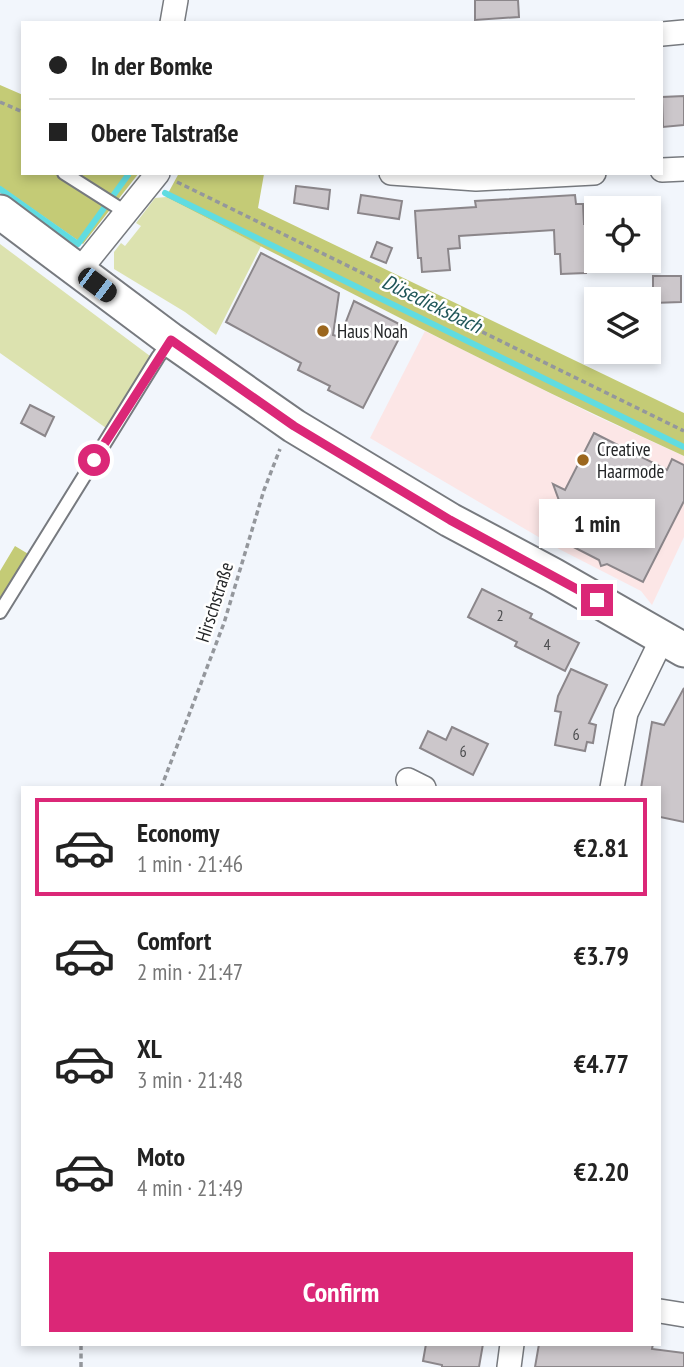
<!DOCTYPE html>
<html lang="en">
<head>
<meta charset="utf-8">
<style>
	body { margin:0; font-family:"PT Sans Narrow",sans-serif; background:#f2f2f2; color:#222; height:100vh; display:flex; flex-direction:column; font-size:26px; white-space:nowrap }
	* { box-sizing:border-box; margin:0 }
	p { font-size:23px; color:#767676 }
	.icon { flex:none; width:38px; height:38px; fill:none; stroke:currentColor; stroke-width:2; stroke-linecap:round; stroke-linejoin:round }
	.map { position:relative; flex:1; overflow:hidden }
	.side { position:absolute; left:21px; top:786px; width:640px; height:560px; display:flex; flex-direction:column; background:#fff; border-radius:0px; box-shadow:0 4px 10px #0003 }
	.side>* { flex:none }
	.top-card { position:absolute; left:21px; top:21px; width:642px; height:154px; border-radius:0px; box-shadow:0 4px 10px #0003; display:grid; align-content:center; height:154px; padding:0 28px; background:#fff }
	.controls { position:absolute; left:584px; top:196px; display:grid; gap:14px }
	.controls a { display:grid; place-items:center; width:77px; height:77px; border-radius:0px; background:#fff; box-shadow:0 4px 10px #0003; font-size:35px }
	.end { position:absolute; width:32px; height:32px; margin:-16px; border:9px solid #db2777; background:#fff; box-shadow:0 0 0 4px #fff }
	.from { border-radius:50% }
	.bubble { position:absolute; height:49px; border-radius:0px; background:#fff; box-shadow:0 4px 10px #0003; font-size:23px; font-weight:800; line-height:49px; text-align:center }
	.car { position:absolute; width:21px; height:42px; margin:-21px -10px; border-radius:9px; box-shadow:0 0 5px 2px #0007; background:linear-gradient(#222 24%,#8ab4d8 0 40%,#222 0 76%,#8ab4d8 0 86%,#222 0) }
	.top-card b { display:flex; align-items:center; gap:24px; height:66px; font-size:26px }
	.top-card b+b { border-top:2px solid #e0e0e0 }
	.top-card i { width:18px; height:18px; background:#222 }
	ul { padding:12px 0 0; list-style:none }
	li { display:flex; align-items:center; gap:21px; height:98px; margin:0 14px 10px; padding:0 14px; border:4px solid transparent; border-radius:0px }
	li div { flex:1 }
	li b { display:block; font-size:26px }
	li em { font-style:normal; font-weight:800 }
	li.active { border-color:#db2777 }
	li>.icon { width:63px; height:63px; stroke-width:1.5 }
	.cta { display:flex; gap:14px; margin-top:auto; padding:14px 28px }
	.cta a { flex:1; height:80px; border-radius:0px; background:#db2777; color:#fff; font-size:28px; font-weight:800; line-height:80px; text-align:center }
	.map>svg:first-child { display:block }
	.commercial { fill:#fce6e6 }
	.green { fill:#dce2af }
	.forest { fill:#c4cb76 }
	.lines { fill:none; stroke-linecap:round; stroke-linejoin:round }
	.stream { stroke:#60dce1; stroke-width:6 }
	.building { fill:#ccc7cb; stroke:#8b868a; stroke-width:2 }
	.lane-casing { stroke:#777a7f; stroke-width:16 }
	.street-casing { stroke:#777a7f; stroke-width:26 }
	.secondary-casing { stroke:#777a7f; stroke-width:37 }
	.path { stroke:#94979c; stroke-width:3.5; stroke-dasharray:5 3.5; stroke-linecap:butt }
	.lane { stroke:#fff; stroke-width:12 }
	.street { stroke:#fff; stroke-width:23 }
	.secondary { stroke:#fff; stroke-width:33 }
	.route { stroke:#db2777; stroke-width:9 }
	.poi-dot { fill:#9b661d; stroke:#fff; stroke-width:2.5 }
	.labels { text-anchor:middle; stroke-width:5; stroke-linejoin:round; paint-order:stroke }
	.number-label { font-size:16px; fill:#4d4e50 }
	.poi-label { font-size:19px; fill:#232527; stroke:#fff; text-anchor:start }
	.street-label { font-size:19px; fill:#232527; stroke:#fff }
	.water-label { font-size:21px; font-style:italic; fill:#215759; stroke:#fff }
</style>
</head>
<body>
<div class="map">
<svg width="684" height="1367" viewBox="0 0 684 1367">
	<rect width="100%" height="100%" fill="#f2f6fc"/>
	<!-- commercial -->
	<path class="commercial" d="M425,331L598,417L684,456V537L652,605L641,591L559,549L370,438Z"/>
	<!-- green -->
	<path class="green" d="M166,197L261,246L216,335L185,312L114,269V252L121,243L125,246L141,226L136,223L155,198Z
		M0,244L150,356L106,428L0,353Z"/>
	<!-- forest -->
	<path class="forest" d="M0,85L23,95V173H139L83,244L0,186Z
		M179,173L264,174L258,208L684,413V456C508,376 338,286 166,197Z
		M15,546L30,555L0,603V571Z"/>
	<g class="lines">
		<!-- stream -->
		<path class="stream" d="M0,189L78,244L128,175
			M165,193L684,447"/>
	</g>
	<!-- building -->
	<path class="building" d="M475,0H518L519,17L475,20Z
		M684,96V125L663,127L662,97Z
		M296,186L330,190L328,209L294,203Z
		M361,195L402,201L399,219L358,213Z
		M575,195L576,204H583L584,224H589L591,252H585L586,273L561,274L560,254H555L554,230L459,236L460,248L448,249L450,270L422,272L421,258H418L415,211L476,207L475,201Z
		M377,242L392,248L386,263L371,257Z
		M261,253L339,293L333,335L340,337L354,301L405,327L363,408L328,390L330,386L298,370L301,363L226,322Z
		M653,276H681V302L653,303Z
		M30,405L54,417L45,436L21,423Z
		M594,433L667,470L672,459L684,465V501L643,582L607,564L601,566L599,560L554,537L565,517L553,484L565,490Z
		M482,589L532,614L530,618L579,643L565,671L515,646L517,642L468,617Z
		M571,669L607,685L589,723L596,725L593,743L587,742L585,751L555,745L561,712L555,711L558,696Z
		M684,688V822L660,817V788H641L652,722L664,725Z
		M452,727L488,744L473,775L420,748L428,731L446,740Z
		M426,1344H483L479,1367H442V1365L423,1361Z
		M539,1344H653L652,1349L684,1353V1367H535Z"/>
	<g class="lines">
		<defs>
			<path id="lane" d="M64,173L127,213
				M0,612L158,357L171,340"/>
			<path id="street" d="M172,23L176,0
				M662,34L684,32
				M662,170L684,169
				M391,173L476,179L594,173
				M79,271L158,173
				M408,780L424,788
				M612,788L626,713L662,639
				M660,1311L684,1315
				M509,1367L512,1344"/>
			<path id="secondary" d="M0,212L171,340L294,426L450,520L553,575L684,650"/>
		</defs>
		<!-- lane casing -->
		<use href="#lane" class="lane-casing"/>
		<!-- street casing -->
		<use href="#street" class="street-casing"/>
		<!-- secondary casing -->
		<use href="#secondary" class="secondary-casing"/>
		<!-- path -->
		<path class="path" d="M0,102L23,112
			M177,182L684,431
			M161,788L224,623L264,490L280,449
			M81,1367V1344"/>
		<!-- lane -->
		<use href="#lane" class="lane"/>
		<!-- street -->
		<use href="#street" class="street"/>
		<!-- secondary -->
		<use href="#secondary" class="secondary"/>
	</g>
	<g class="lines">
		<!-- route -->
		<path class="route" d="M94,460L171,340L294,426L450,520L597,600"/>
	</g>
	<!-- markers -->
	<g class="poi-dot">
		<circle cx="323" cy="331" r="7"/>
		<circle cx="583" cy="460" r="7"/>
	</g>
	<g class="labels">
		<!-- number labels -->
		<g class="number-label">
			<text x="500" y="621">2</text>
			<text x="547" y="650">4</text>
			<text x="576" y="740">6</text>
			<text x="463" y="757">6</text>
		</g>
		<!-- poi labels -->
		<g class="poi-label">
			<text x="337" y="338">Haus Noah</text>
			<text x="597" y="456">Creative<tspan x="597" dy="22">Haarmode</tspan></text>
		</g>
		<!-- street labels -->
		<g class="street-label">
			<text transform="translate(214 602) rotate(-72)" y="7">Hirschstraße</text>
		</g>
		<!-- water labels -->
		<g class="water-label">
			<text transform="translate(432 304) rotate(26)" y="7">Düsedieksbach</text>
		</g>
	</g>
</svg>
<div class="controls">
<a><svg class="icon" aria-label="locate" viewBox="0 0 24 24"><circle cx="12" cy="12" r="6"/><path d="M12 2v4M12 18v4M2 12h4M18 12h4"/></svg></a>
<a><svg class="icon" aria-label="layers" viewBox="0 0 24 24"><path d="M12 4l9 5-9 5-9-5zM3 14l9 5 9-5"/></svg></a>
</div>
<i class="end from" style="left:94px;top:460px"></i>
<i class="end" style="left:597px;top:600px"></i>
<div class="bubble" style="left:539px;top:499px;width:116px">1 min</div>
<i class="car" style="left:97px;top:285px;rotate:127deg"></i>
<div class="top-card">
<b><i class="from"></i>In der Bomke</b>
<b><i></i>Obere Talstraße</b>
</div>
<section class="side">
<ul>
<li class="active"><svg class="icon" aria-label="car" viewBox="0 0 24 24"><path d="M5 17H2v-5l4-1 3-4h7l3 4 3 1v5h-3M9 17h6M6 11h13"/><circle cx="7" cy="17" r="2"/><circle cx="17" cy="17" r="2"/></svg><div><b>Economy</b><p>1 min · 21:46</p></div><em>€2.81</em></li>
<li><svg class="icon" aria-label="car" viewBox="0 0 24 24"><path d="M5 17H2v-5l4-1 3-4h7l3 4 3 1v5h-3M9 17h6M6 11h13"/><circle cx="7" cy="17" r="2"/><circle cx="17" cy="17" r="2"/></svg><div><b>Comfort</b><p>2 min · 21:47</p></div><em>€3.79</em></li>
<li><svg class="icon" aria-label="car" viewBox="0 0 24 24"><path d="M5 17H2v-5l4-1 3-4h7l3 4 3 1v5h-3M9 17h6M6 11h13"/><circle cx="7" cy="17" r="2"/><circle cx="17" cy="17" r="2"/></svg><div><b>XL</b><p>3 min · 21:48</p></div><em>€4.77</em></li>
<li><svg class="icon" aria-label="car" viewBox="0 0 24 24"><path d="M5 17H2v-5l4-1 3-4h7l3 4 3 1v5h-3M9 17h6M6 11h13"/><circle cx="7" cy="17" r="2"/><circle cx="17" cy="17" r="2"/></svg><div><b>Moto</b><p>4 min · 21:49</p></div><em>€2.20</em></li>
</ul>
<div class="cta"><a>Confirm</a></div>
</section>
</div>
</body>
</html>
